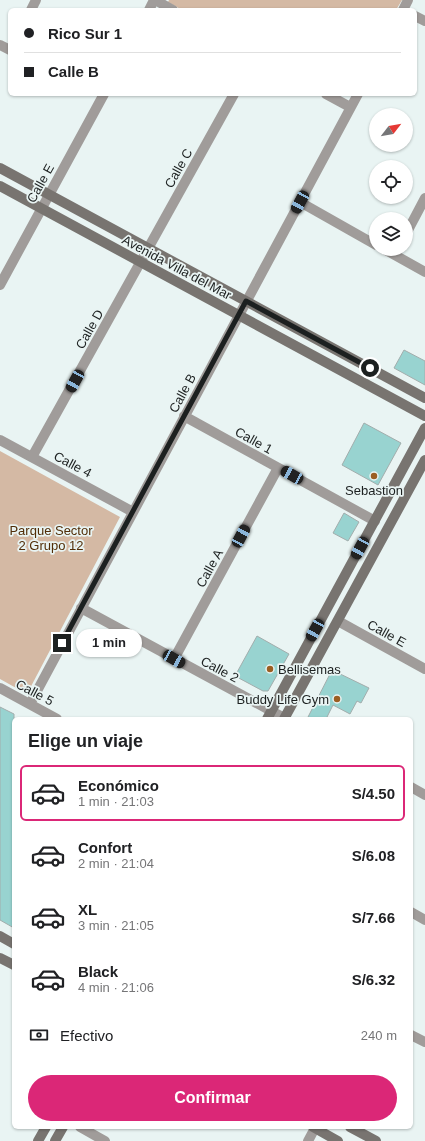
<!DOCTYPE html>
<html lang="es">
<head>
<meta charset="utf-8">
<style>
	body { margin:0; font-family:Arial,sans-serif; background:#f6f6f6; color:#202124; height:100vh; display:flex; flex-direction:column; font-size:15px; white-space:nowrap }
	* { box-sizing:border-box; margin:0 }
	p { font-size:13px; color:#757577 }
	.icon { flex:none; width:22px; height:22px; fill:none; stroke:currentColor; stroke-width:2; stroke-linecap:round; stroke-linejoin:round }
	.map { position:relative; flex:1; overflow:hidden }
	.sheet { position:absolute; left:12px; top:717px; width:401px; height:412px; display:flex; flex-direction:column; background:#fff; border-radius:6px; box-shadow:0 1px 3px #0004 }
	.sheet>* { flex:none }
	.banner { position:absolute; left:8px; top:8px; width:409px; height:88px; border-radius:6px; box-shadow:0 1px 3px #0004; display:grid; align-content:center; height:88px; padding:0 16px; background:#fff }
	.needle { width:26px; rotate:59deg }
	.buttons { position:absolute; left:369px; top:108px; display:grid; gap:8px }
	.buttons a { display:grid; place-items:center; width:44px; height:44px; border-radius:50%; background:#fff; box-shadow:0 1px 3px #0004; font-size:20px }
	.end { position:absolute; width:18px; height:18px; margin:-9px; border:5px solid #1c2020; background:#fff; box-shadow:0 0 0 2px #fff }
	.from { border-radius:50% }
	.bubble { position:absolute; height:28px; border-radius:14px; background:#fff; box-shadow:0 1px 3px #0004; font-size:13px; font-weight:700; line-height:28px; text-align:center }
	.car { position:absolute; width:12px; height:24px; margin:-12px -6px; border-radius:5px; box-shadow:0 0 3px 1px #0007; background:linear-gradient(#222 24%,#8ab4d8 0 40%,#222 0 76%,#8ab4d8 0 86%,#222 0) }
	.banner b { display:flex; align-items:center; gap:14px; height:38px; font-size:15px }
	.banner b+b { border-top:1px solid #e0e0e0 }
	.banner i { width:10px; height:10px; background:#202124 }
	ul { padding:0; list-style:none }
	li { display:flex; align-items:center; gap:12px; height:56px; margin:0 8px 6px; padding:0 8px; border:2px solid transparent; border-radius:6px }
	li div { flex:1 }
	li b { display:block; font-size:15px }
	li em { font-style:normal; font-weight:700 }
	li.current { border-color:#db2777 }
	li>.icon { width:36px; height:36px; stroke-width:1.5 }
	h2 { padding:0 16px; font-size:18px; line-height:48px }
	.pay { display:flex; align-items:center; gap:10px; height:44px; padding:0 16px; font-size:15px }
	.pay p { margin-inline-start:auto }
	.button { display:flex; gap:8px; margin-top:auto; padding:8px 16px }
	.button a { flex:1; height:46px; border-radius:24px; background:#db2777; color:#fff; font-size:16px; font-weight:700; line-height:46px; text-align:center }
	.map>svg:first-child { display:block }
	.green { fill:#d4b9a4 }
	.building { fill:#98d3d0; stroke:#a2adac }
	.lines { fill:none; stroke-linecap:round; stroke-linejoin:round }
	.street { stroke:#a09c9a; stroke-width:10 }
	.secondary { stroke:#787470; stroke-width:10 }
	.route { stroke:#1c2020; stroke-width:5 }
	.poi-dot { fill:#9b5e22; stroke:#e9f4f3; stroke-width:1.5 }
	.labels { text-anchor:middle; stroke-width:3.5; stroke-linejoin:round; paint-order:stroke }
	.street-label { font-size:13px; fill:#1c2020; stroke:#e9f4f3 }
	.poi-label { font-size:13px; fill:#1c2020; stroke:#e9f4f3 }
	.park-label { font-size:13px; fill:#512d07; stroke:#e9f4f3 }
</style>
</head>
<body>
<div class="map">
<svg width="425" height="1141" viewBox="0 0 425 1141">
	<rect width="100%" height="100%" fill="#e9f4f3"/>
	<!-- green -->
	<path class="green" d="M169,0H402L396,10H182L168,2Z
		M0,451L120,517L27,694L0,679Z"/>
	<!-- building -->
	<path class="building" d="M404,350L425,361V385L394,368Z
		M364,423L401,443L378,485L342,465Z
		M344,513L359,522L348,541L333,533Z
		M257,636L289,654L268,691H263L235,676Z
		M332,670L369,688L361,703L357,701L350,714L333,705L326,719H307Z
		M0,707L14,714V928L0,920Z"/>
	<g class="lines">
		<!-- street -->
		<path class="street" d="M155,0L173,10
			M31,10L36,0
			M149,10L154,0
			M403,10L408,0
			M415,16L425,21
			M0,45L10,50
			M326,94L350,107
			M300,202L376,245
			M406,234L425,198
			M384,249L425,272
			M0,285L104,94
			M184,416L375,521
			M0,440L133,512
			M32,457L234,94
			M81,608L286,719
			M338,621L425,669
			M174,659L278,468
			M0,688L57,719
			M30,704L358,94
			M411,787L425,795
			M411,912L425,920
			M411,1035L425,1042
			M80,1127L105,1141
			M308,1141L315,1128"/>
		<!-- secondary -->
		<path class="secondary" d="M0,168L425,398
			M0,186L425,416
			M267,719L425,428
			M284,719L425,460
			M0,936L14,944
			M0,958L14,965
			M313,1127L338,1141
			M350,1127L376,1141
			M38,1141L46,1127
			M55,1141L63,1127"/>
	</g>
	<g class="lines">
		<!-- route -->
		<path class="route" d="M62,643L246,301L370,368"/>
	</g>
	<!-- markers -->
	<g class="poi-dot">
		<circle cx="374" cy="476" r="4"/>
		<circle cx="270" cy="669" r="4"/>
		<circle cx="337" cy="699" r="4"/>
	</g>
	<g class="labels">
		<!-- street labels -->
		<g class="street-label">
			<text transform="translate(178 168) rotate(-61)" y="5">Calle C</text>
			<text transform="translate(40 183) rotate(-61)" y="5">Calle E</text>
			<text transform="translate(177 267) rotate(28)" y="5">Avenida Villa del Mar</text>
			<text transform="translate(89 329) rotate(-61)" y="5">Calle D</text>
			<text transform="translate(182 393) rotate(-62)" y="5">Calle B</text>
			<text transform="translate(254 440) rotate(29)" y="5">Calle 1</text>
			<text transform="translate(73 464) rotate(28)" y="5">Calle 4</text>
			<text transform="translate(209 568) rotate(-61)" y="5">Calle A</text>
			<text transform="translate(387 633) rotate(29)" y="5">Calle E</text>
			<text transform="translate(220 669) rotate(28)" y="5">Calle 2</text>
			<text transform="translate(35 692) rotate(28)" y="5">Calle 5</text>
		</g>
		<!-- poi labels -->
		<g class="poi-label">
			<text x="374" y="495">Sebastion</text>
			<text x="278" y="674" text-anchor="start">Bellisemas</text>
			<text x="329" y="704" text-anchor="end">Buddy Life Gym</text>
		</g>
		<!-- park labels -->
		<g class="park-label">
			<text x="51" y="535">Parque Sector<tspan x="51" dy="15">2 Grupo 12</tspan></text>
		</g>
	</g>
</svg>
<div class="buttons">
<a><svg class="needle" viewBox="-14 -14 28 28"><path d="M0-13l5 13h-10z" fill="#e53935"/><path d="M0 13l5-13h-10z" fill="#757577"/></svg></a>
<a><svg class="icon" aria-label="locate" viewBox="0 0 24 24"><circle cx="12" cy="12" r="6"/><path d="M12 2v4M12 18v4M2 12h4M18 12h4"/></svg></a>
<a><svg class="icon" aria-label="layers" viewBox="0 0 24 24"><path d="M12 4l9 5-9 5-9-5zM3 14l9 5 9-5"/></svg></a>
</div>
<i class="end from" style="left:370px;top:368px"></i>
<i class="end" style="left:62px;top:643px"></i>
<div class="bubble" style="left:76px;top:629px;width:66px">1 min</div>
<i class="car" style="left:300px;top:202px;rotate:208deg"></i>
<i class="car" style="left:75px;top:381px;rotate:209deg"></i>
<i class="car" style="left:292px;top:475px;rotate:299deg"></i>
<i class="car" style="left:241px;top:536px;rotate:28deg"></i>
<i class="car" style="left:360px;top:548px;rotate:209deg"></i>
<i class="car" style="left:315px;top:630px;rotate:209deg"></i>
<i class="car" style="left:174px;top:659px;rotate:119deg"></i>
<div class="banner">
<b><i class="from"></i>Rico Sur 1</b>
<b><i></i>Calle B</b>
</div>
<section class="sheet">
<h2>Elige un viaje</h2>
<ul>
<li class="current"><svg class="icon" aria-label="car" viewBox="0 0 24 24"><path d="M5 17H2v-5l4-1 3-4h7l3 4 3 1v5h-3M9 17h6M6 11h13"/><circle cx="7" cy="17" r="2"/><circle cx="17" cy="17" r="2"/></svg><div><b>Económico</b><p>1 min · 21:03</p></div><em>S/4.50</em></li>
<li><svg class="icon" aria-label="car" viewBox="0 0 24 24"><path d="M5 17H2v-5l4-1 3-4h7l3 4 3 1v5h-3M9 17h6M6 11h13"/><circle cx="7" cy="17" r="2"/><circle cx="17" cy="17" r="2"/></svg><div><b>Confort</b><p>2 min · 21:04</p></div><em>S/6.08</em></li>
<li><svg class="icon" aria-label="car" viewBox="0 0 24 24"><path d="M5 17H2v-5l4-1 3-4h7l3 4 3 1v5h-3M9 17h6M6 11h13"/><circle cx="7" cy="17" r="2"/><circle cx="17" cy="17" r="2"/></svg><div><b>XL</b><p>3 min · 21:05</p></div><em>S/7.66</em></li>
<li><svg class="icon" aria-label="car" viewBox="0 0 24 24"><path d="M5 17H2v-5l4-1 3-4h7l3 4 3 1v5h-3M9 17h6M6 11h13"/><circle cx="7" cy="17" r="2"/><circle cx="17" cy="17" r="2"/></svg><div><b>Black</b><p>4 min · 21:06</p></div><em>S/6.32</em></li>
</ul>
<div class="pay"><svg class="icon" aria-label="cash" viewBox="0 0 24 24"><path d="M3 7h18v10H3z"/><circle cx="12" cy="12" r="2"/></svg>Efectivo<p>240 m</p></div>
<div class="button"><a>Confirmar</a></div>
</section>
</div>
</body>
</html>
